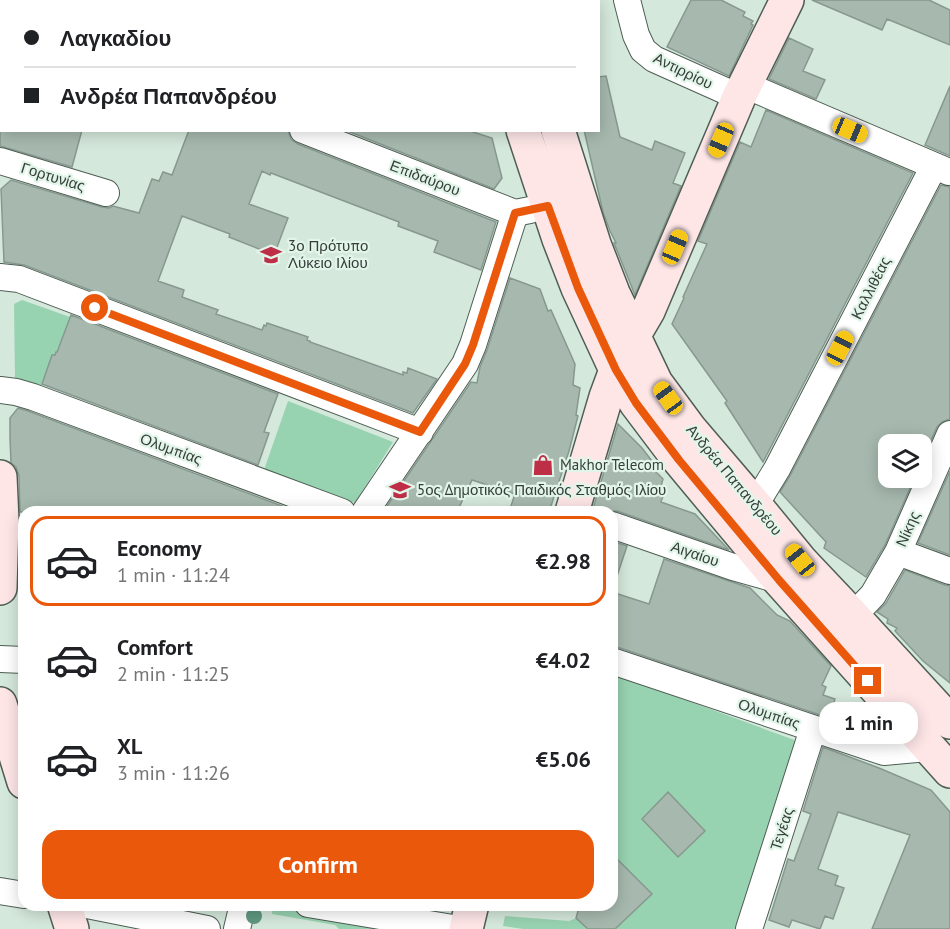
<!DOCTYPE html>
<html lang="en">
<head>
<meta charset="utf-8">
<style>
	body { margin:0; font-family:"PT Sans",sans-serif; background:#f2f2f2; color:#202124; height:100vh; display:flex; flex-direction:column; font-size:22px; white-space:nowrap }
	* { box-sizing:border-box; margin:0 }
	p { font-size:20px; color:#757577 }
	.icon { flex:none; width:33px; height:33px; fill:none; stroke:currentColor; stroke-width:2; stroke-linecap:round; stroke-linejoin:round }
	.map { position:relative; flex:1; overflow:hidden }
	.side { position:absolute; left:18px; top:506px; width:600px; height:405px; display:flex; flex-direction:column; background:#fff; border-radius:18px; box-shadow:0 3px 15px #0003 }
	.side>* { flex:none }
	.top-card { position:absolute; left:0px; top:0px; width:600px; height:132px; box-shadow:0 3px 15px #0003; display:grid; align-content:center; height:132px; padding:0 24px; background:#fff }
	.buttons { position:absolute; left:878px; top:434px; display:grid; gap:12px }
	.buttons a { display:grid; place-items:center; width:54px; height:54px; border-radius:12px; background:#fff; box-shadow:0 3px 15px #0003; font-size:30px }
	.end { position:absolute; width:27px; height:27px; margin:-14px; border:8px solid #ea580c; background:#fff; box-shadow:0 0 0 3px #fff }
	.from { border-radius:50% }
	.bubble { position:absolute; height:42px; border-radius:18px; background:#fff; box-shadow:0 3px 15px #0003; font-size:20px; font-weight:600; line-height:42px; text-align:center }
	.car { position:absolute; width:18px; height:36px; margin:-18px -9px; border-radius:8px; box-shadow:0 0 4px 2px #0007; background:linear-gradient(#f5c518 24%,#345 0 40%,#f5c518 0 76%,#345 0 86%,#f5c518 0) }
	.top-card b { display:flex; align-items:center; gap:21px; height:57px; font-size:22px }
	.top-card b+b { border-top:2px solid #e0e0e0 }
	.top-card i { width:15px; height:15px; background:#202124 }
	ul { padding:10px 0 0; list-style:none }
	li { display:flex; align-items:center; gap:18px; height:90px; margin:0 12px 9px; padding:0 12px; border:3px solid transparent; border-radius:18px }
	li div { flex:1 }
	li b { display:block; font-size:22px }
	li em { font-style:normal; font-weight:600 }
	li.selected { border-color:#ea580c }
	li>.icon { width:54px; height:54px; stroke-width:1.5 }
	.button { display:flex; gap:12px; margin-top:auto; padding:12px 24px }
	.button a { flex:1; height:69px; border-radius:18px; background:#ea580c; color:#fff; font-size:24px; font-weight:600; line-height:69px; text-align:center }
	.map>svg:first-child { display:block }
	.green { fill:#98d3b1 }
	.building { fill:#a7b9ae; stroke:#87988e; stroke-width:1.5 }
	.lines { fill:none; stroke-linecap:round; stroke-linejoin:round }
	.street-casing { stroke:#4e5e54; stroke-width:28 }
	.secondary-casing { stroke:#4e5e54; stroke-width:36 }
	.street { stroke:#fff; stroke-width:26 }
	.secondary { stroke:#fee6e7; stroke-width:33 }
	.tree { fill:#609880 }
	.route { stroke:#ea580c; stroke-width:8 }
	.labels { text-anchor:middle; stroke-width:4.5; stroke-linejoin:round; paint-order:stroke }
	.street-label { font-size:15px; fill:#373e3a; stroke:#e2f5e9 }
	.poi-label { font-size:15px; fill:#373e3a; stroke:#e2f5e9; text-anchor:start }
</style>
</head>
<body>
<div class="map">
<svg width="950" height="929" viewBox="0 0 950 929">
	<rect width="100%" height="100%" fill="#d5e8dc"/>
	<!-- green -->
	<path class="green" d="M22,300L70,317L55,355H52L41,389L15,381L14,304Z
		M288,401L393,442L355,503L264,470Z
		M612,673L797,741L735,929H523L503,926L505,916L569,921L612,904Z
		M273,905L409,929H339L335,925L272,914Z"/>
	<!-- building -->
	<path class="building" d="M691,0H721L745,12L743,16L753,21L751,24L753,25L729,76L667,47Z
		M812,0H929L950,10V45L887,19L882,30Z
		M789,38L813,49L803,71L825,80L816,99L769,79Z
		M606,76L620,137L652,150L655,141L685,153L673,183L681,186L635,295L614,243H616L610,231L603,212L584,130H598V77Z
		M950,86V156L925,145Z
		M766,110L913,173L763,462L725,403L727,401L672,324L684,298L683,297L707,244L698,241L740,142L751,147Z
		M0,130H82L72,167L0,146Z
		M189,130H288L291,139L298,144L496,222L481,270L434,252L438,241L398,226L399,222L271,173L270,175L262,171L249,204L288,218L274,255L229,237L230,234L182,216L158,281L184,290L182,297L218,310L216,314L262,330L264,325L266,326L267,323L308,337L307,340L310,341V342L403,375V372L407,373L408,368L437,379L413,413L24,265L4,262L1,189L11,180L102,207L109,208L113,206L139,213L152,179L159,181L163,172L172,175Z
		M345,130H467L492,138L502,178L494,189Z
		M941,185L950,187V419L942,422L937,427L921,463V444H888V477H915L885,545L866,577L824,548L826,542L780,492L790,476Z
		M510,278L540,289L548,311L551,310L575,364L573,385L580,388L576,415L578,416L569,451L549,512H509L515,494L472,480L457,512H383L471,382L477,383L480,367L487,350Z
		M71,315L278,394L264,432L269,433L258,465L42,384L52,355H55L56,352H57Z
		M18,408L28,411L298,512H20L19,476L16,467L11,463L10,438V418Z
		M618,424L642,448L655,465L657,468L655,471L663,479L661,486L666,488L661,502L695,514L729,550L617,511L592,512Z
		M950,471V555L918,543Z
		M612,541L627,546L615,582H612Z
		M664,559L750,588L777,615L790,621L831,666L822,685L826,687L823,695L835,699L829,718L617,647L612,646V592L649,604Z
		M905,570L945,585L950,586V683L923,661L895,631L897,628L887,623L888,619L877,612L886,603Z
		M823,747L879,768L931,790L950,812V929H872L910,835L838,812L818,869L838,876L835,885L844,888L833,919L825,916L820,929L792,920L789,927L769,920L788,859L794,861L811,814L803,811Z
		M668,792L705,831L678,857L642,819Z
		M612,854L652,894L615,929H588L576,918L580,904H612Z"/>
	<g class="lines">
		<defs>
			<path id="street" d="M305,0L309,2
				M627,0L636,35L643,50L654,59L739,97
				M252,2L253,0
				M0,50H2
				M745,85L949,172
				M303,130L515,213L530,210
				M0,161L106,193
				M0,277L19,279L420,432
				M0,390L16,392L33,397L342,512
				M755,505L777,469L934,166
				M365,512L465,364L473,345L515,213
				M612,525L733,567L779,580
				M898,552L950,571
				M853,616L873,595L898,552L950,434
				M0,659L24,660
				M612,661L884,752L928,748
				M0,891L24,895
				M82,904L207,929
				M308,904L459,929
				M237,929L243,904
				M749,929L813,729"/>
			<path id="secondary" d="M493,0V2
				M528,0V2
				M523,130L559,239L578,288L616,370L636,403L679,460L779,580L950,771
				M558,130L594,244L613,293L656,383L690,429L755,505L800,560L853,616L950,722
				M0,477L2,521L0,588
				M572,512L606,397L616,370L624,352L648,311L739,97L787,0
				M0,704L24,782
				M64,904L72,929
				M466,929L472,904"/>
		</defs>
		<!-- street casing -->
		<use href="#street" class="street-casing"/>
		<!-- secondary casing -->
		<use href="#secondary" class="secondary-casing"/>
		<!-- street -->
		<use href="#street" class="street"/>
		<!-- secondary -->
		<use href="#secondary" class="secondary"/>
	</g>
	<!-- trees -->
	<circle class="tree" cx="254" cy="916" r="8"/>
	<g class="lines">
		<!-- route -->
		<path class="route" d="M95,308L420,432L465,364L473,345L515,213L548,206L578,288L616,370L636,403L679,460L779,580L868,681"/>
	</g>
	<!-- icons -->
	<defs>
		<symbol id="school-bare" viewBox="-9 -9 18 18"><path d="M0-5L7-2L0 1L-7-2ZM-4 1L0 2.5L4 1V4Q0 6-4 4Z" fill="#be2e46" stroke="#e2f5e9" stroke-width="2.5" paint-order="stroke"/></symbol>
		<symbol id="shop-bare" viewBox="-9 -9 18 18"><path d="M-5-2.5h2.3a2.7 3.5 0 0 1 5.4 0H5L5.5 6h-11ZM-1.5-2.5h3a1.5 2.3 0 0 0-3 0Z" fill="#be2e46" stroke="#e2f5e9" stroke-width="2.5" paint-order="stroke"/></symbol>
	</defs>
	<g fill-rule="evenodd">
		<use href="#school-bare" x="256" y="240" width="30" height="30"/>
		<use href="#shop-bare" x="528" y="450" width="30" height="30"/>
		<use href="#school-bare" x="385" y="475" width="30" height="30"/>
	</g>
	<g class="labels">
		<!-- street labels -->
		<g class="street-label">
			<text transform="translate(683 71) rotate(26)" y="5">Αντιρρίου</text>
			<text transform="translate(53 177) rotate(17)" y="5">Γορτυνίας</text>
			<text transform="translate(425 178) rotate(21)" y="5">Επιδαύρου</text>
			<text transform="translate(871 288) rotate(-63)" y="5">Καλλιθέας</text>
			<text transform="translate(171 449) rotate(20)" y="5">Ολυμπίας</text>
			<text transform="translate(734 480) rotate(50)" y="5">Ανδρέα Παπανδρέου</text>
			<text transform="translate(908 529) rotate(-66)" y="5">Νίκης</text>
			<text transform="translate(695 554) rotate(19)" y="5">Αιγαίου</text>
			<text transform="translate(769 714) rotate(19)" y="5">Ολυμπίας</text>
			<text transform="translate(782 829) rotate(-72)" y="5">Τεγέας</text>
		</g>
		<!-- poi labels -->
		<g class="poi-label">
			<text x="288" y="251">3ο Πρότυπο<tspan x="288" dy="17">Λύκειο Ιλίου</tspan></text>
			<text x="560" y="470">Makhor Telecom</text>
			<text x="417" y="495">5ος Δημοτικός Παιδικός Σταθμός Ιλίου</text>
		</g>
	</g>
</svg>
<div class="buttons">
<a><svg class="icon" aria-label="layers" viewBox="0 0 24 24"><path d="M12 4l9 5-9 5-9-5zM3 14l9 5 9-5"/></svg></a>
</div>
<i class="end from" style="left:95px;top:308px"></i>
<i class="end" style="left:868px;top:681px"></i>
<div class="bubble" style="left:819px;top:702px;width:99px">1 min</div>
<i class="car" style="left:850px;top:130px;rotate:113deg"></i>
<i class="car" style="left:721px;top:140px;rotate:203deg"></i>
<i class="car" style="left:675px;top:247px;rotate:23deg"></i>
<i class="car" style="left:840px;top:348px;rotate:27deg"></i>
<i class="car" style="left:668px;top:398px;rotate:324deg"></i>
<i class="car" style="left:800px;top:560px;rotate:321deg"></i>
<div class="top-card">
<b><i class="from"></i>Λαγκαδίου</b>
<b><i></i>Ανδρέα Παπανδρέου</b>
</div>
<section class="side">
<ul>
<li class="selected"><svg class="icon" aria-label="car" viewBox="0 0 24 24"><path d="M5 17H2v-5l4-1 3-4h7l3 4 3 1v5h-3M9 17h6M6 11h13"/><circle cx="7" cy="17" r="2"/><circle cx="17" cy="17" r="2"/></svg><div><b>Economy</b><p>1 min · 11:24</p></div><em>€2.98</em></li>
<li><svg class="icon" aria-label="car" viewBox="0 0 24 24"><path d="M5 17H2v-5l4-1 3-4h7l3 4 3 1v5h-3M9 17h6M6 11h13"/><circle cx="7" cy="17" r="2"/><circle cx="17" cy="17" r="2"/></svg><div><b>Comfort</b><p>2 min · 11:25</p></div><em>€4.02</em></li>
<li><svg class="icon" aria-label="car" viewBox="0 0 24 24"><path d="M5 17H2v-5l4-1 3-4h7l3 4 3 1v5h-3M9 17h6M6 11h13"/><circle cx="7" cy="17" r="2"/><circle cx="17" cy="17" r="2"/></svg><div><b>XL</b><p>3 min · 11:26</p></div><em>€5.06</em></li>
</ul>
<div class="button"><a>Confirm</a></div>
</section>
</div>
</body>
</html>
